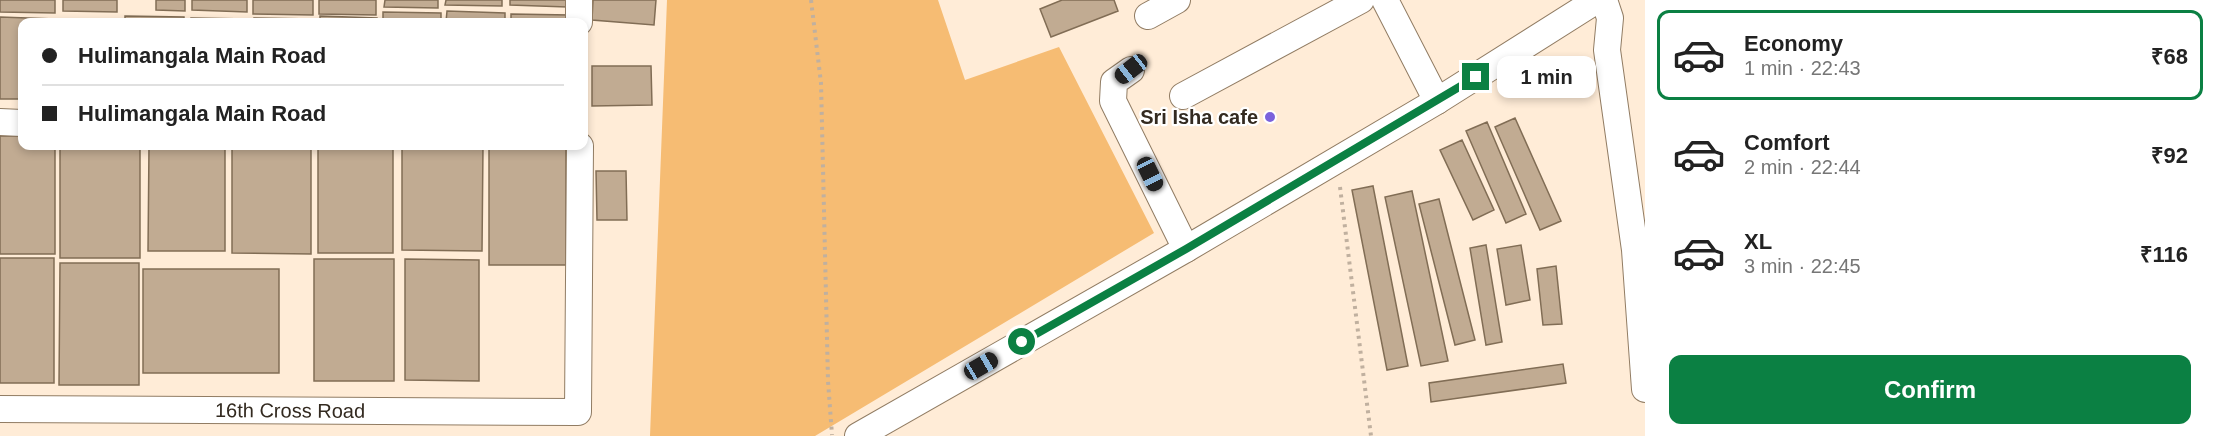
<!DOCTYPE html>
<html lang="en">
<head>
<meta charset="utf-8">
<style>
	body { margin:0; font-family:Helvetica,sans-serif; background:#f2f2f2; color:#222; height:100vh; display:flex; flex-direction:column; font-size:22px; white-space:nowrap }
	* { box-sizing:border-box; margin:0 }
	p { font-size:20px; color:#767676 }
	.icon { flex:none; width:33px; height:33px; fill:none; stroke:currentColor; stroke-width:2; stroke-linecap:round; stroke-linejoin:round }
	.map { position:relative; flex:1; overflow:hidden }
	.panel { display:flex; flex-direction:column; background:#fff; width:570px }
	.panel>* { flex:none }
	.top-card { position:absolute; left:18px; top:18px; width:570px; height:132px; border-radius:12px; box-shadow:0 3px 9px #0003; display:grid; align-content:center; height:132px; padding:0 24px; background:#fff }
	.end { position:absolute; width:27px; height:27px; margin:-14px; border:8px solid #0b8043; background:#fff; box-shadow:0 0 0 3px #fff }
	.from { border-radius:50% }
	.bubble { position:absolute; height:42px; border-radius:12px; background:#fff; box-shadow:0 3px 9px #0003; font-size:20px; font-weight:700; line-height:42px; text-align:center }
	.car { position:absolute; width:18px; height:36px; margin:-18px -9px; border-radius:8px; box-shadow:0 0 4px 2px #0007; background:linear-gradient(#222 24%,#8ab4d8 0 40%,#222 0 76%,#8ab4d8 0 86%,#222 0) }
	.top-card b { display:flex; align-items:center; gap:21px; height:57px; font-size:22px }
	.top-card b+b { border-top:2px solid #e0e0e0 }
	.top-card i { width:15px; height:15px; background:#222 }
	ul { padding:10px 0 0; list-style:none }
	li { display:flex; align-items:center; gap:18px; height:90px; margin:0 12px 9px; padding:0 12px; border:3px solid transparent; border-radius:12px }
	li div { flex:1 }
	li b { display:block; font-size:22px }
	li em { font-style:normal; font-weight:700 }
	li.on { border-color:#0b8043 }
	li>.icon { width:54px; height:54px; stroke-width:1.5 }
	.primary-button { display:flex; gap:12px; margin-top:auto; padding:12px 24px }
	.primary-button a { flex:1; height:69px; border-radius:12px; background:#0b8043; color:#fff; font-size:24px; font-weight:700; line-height:69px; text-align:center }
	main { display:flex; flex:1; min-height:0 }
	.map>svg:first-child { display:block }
	.green { fill:#f6bc73 }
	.building { fill:#c1ab92; stroke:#816d55; stroke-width:1.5 }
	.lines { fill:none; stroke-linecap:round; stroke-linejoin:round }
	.minor-casing { stroke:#917c63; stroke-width:28 }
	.path { stroke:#c0b09f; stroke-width:4; stroke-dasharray:3 4.5; stroke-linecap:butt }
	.minor { stroke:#fff; stroke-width:26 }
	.route { stroke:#0b8043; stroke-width:8 }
	.poi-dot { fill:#7b62dc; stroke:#fff; stroke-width:2 }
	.labels { text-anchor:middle; stroke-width:4.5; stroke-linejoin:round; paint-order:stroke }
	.poi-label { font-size:20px; font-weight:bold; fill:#332a20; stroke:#fff; text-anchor:end }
	.street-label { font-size:20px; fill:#332a20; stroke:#fff }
</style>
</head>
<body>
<main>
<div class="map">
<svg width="1645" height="436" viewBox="0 0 1645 436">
	<rect width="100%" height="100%" fill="#ffecd7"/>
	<!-- green -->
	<path class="green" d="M667,0H938L965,80L1059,47L1154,233L815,436H650Z"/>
	<!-- building -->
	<path class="building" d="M0,0H55V13L0,12Z
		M63,0H117V12L63,11Z
		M156,0H185V11L156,10Z
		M192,0H247V12L192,10Z
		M253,0H313V15L253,14Z
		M319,0H376V15L319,14Z
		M385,0H438V8L384,7Z
		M446,0H502V6L445,5Z
		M510,0H567V7L510,5Z
		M593,0H656L654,25L592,20Z
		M1062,0H1114L1118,11L1051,37L1040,9Z
		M447,11L505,13V22H446Z
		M383,12L441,13V22H383Z
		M511,14L570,15V22H511Z
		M125,16L184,17V22H125Z
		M320,16L377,18V22H320Z
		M0,17L55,19V22H22V99H0Z
		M191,18L249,19V22H191Z
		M254,18L314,19V22H254Z
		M63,19L115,20V22H63Z
		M592,66H651L652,105L592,106Z
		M1515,118L1561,221L1540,230L1495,127Z
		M1487,122L1526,214L1506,223L1466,131Z
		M0,136H22V146H55V254H0Z
		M1462,140L1494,210L1473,220L1440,150Z
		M60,146H140V258H60Z
		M149,146H225V251H148Z
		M232,146H311V254L232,253Z
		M318,146H393V253H318Z
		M402,146H483L482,251L402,250Z
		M489,146H566V265H489Z
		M596,171H626L627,220H597Z
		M1373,186L1408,366L1387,370L1352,190Z
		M1412,191L1448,361L1421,366L1385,197Z
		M1439,199L1475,340L1455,345L1419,204Z
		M1486,245L1502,342L1486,345L1470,248Z
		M1521,245L1530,300L1506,305L1497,249Z
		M0,258H54V383H0Z
		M314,259H394V381H314Z
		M405,259L479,260V381L405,380Z
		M60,263H139V385H59Z
		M1556,266L1562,324L1543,325L1537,269Z
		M143,269H279V373H143Z
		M1563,364L1566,383L1431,402L1429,383Z"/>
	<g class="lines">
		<defs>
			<g id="minor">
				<path d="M579,0V22"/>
				<path d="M1385,0L1437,101"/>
				<path d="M1604,0L1610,18L1607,50L1635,250L1645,389"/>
				<path d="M1148,16L1177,0"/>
				<path d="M1131,70L1114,82L1113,101L1186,249"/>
				<path d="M1183,96L1361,0"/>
				<path d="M0,122L22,123"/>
				<path id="s1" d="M0,409L578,412L580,146"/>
				<path d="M858,436L1186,249L1437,101L1597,0"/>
			</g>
		</defs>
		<!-- minor casing -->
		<use href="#minor" class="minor-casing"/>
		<!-- path -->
		<path class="path" d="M811,0L821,83L828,381L832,435
			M1340,187L1371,436"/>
		<!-- minor -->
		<use href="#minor" class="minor"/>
	</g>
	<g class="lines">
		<!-- route -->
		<path class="route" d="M1022,342L1186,249L1476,77"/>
	</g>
	<!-- markers -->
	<circle class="poi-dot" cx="1270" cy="117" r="6"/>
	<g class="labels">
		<!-- poi labels -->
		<g class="poi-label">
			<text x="1258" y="124">Sri Isha cafe</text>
		</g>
		<!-- street labels -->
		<g class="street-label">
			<text dy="7" stroke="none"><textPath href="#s1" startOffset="290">16th Cross Road</textPath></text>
		</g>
	</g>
</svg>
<i class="end from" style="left:1022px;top:342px"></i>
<i class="end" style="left:1476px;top:77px"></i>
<div class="bubble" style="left:1497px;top:56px;width:99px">1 min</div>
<i class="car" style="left:1131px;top:69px;rotate:232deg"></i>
<i class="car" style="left:1150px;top:174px;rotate:154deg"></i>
<i class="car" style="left:981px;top:366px;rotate:60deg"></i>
<div class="top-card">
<b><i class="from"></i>Hulimangala Main Road</b>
<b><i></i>Hulimangala Main Road</b>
</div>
</div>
<section class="panel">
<ul>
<li class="on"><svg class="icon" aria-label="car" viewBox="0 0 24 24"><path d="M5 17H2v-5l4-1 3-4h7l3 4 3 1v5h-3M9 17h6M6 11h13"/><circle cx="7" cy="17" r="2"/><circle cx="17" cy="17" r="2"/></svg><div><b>Economy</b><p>1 min · 22:43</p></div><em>₹68</em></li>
<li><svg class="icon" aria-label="car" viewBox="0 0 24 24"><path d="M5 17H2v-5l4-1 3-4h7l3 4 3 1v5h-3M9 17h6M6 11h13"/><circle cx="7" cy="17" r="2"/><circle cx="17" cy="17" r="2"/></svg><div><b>Comfort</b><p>2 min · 22:44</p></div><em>₹92</em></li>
<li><svg class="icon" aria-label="car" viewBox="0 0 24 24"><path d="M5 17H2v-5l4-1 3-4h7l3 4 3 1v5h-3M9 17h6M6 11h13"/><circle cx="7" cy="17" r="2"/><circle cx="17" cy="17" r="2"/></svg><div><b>XL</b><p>3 min · 22:45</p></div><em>₹116</em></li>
</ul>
<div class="primary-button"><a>Confirm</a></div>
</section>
</main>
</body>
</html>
